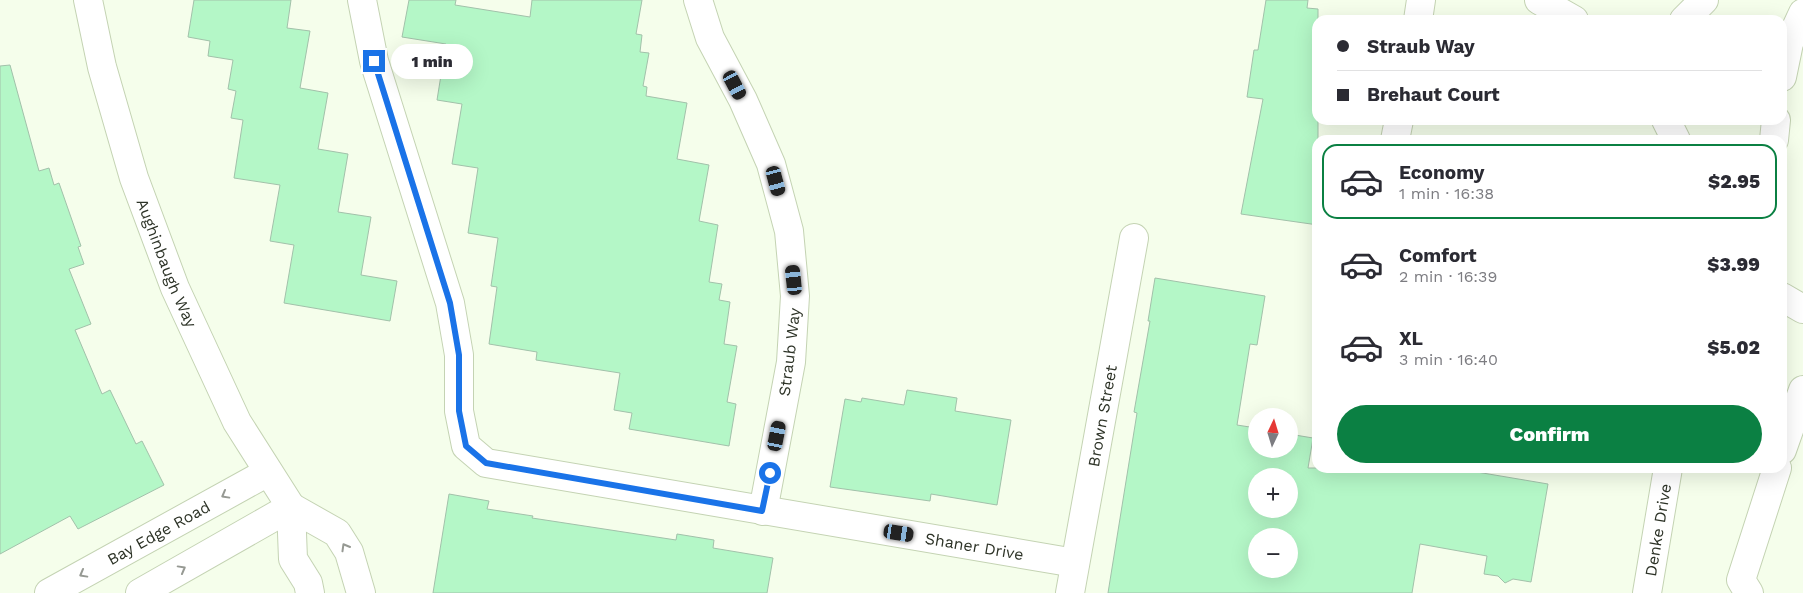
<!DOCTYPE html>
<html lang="en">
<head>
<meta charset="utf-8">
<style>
	body { margin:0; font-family:"Work Sans",sans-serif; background:#f2f2f3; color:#2b2b33; height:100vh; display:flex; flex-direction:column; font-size:19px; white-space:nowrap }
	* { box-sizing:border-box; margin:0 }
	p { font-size:16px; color:#7c7c81 }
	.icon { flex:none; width:28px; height:28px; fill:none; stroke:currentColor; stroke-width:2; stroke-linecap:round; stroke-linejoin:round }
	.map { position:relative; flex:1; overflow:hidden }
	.sheet { position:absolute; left:1312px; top:135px; width:475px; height:338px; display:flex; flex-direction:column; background:#fff; border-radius:15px; box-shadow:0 5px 20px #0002 }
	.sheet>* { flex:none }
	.top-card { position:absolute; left:1312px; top:15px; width:475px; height:110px; border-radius:15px; box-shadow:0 5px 20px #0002; display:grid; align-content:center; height:110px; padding:0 25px; background:#fff }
	.needle { width:32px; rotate:4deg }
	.controls { position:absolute; left:1248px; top:408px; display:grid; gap:10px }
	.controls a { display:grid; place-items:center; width:50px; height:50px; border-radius:50%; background:#fff; box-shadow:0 5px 20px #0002; font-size:25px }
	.end { position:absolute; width:22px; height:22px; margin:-11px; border:6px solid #1a73e8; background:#fff; box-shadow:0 0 0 2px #fff }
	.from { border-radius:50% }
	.bubble { position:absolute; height:35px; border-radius:18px; background:#fff; box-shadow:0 5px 20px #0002; font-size:16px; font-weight:800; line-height:35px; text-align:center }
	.car { position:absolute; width:15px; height:30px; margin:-15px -8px; border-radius:6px; box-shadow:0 0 4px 1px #0007; background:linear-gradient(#222 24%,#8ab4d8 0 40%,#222 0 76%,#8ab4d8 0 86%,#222 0) }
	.top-card b { display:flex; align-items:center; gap:18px; height:48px; font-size:19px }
	.top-card b+b { border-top:1px solid #e1e1e2 }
	.top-card i { width:12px; height:12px; background:#2b2b33 }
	ul { padding:9px 0 0; list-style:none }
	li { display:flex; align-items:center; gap:15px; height:75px; margin:0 10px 8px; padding:0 15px; border:2px solid transparent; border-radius:15px }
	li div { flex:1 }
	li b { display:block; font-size:19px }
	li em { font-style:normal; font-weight:800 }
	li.on { border-color:#0b8043 }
	li>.icon { width:45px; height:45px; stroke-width:1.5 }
	.button { display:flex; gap:10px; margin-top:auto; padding:10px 25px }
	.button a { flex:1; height:58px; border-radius:30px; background:#0b8043; color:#fff; font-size:20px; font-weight:800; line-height:58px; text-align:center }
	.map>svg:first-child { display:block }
	.building { fill:#b4f7c7; stroke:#a2c1aa; fill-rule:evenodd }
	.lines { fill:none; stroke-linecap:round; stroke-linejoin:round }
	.minor-casing { stroke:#c4d3b3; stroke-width:30 }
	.major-casing { stroke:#c4d3b3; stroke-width:30 }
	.minor { stroke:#fff; stroke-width:28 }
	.major { stroke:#fff; stroke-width:28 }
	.oneway { stroke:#969993 }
	.route { stroke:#1a73e8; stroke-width:6 }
	.labels { text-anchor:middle; stroke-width:4; stroke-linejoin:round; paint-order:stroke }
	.street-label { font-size:16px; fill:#2d3327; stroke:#fff }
</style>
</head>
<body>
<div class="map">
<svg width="1803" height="593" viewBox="0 0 1803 593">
	<rect width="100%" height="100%" fill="#f5feeb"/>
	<!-- building -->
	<path class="building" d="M194,0H291L287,28L310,31L300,88L328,93L318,149L348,154L338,212L371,217L361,275L397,281L390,321L284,303L294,245L270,241L280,185L234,178L243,120L231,118L236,91L228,89L233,60L208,56L210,41L188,37Z
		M409,0H456L455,5L530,17L532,0H642L636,34L642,35L640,52L649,53L643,86L647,87L646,96L687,103L677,159L709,165L699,221L718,225L709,282L722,284L719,300L730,302L724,344L737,346L727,402L736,404L729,446L629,429L632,413L614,410L620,373L536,360L537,352L489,344L497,287L491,286L498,238L468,233L478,168L452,164L462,104L437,100L446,44L402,37Z
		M1266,0H1308L1307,8L1318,9V225L1241,214L1263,99L1247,97L1254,50H1258Z
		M10,65L39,171L49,168L54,185L59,183L81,246L78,247L84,264L69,269L91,324L75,330L102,394L110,390L136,444L142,441L164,485L78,529L70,516L0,554V66Z
		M1155,278L1265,296L1257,345L1250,344L1237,425L1256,428V449H1289V434L1313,438L1308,468H1453L1548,484L1531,582L1513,579L1505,583L1498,576L1484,574L1487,556L1420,544L1412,593H1108L1137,413L1134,412L1150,321H1148ZM1256,476H1289V509H1256ZM1256,536H1289V569H1256Z
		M907,390L957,398L955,411L1011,420L997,505L931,494L930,501L830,487L845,399L861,402L862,398L904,405Z
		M449,494L489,501L487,509L533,516L532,518L676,540L677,534L714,540L713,548L773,558L767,593H433Z"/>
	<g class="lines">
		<defs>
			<g id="minor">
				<path id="s1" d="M362,0L374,61L450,303L459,355V411L466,446L486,463L1075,563"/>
				<path d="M698,0L710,38L743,100L771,164L789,231L795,296L791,362L763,511"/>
				<path d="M1539,0L1574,20"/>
				<path d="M1418,20L1421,0"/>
				<path d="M1684,20L1704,0"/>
				<path d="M1782,77L1789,43L1803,13"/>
				<path d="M1666,120L1676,140"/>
				<path d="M1395,140L1399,120"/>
				<path d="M1774,140L1776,120"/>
				<path d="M1782,297L1803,309"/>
				<path d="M1782,450L1803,390"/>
				<path d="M291,507L337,533L349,552L361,593"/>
				<path d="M291,507L293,559L308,583L310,593"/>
				<path id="s2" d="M1070,593L1134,238"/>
				<path id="s3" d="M1647,593L1668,468"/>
				<path d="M1749,593L1741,580L1777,468"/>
			</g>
			<g id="major">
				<path id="s4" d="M88,0L102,67L134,178L175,288L237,422L291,507L140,593"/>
				<path id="s5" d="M49,593L268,472"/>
			</g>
		</defs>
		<!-- minor casing -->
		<use href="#minor" class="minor-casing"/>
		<!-- major casing -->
		<use href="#major" class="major-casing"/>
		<!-- minor -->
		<use href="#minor" class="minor"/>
		<!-- major -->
		<use href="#major" class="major"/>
	</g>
	<!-- one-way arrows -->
	<defs><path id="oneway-chevron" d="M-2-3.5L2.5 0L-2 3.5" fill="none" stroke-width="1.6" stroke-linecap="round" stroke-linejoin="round" transform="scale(1.25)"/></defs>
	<g class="oneway">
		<use href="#oneway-chevron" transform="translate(225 495) rotate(151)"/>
		<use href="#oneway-chevron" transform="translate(345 547) rotate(-120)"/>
		<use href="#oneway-chevron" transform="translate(182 569) rotate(-29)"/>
		<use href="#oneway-chevron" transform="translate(83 574) rotate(151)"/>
	</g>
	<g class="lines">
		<!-- route -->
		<path class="route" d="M374,61L450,303L459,355V411L466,446L486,463L762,511L770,473"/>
	</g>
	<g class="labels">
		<!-- street labels -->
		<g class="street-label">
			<text dy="6" stroke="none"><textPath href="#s4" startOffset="275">Aughinbaugh Way</textPath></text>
			<text transform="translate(789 352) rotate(-83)" y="6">Straub Way</text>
			<text dy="6" stroke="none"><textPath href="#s2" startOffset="180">Brown Street</textPath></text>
			<text dy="6" stroke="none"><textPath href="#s3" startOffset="64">Denke Drive</textPath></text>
			<text dy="6" stroke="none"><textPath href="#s5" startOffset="125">Bay Edge Road</textPath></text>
			<text dy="6" stroke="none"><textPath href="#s1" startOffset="982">Shaner Drive</textPath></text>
		</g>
	</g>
</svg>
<div class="controls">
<a><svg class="needle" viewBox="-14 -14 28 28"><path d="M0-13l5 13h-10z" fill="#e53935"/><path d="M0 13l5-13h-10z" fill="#7c7c81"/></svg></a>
<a>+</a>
<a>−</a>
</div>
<i class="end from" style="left:770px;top:473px"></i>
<i class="end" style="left:374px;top:61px"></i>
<div class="bubble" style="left:391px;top:44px;width:82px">1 min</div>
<i class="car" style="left:735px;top:85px;rotate:152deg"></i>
<i class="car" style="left:776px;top:181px;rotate:165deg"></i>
<i class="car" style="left:794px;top:280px;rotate:354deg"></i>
<i class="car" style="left:777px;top:436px;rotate:11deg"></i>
<i class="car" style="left:899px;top:533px;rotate:99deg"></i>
<div class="top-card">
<b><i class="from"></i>Straub Way</b>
<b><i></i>Brehaut Court</b>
</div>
<section class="sheet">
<ul>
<li class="on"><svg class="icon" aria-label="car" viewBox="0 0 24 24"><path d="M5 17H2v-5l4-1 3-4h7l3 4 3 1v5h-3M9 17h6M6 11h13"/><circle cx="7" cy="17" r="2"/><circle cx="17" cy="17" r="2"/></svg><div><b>Economy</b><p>1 min · 16:38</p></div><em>$2.95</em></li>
<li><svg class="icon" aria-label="car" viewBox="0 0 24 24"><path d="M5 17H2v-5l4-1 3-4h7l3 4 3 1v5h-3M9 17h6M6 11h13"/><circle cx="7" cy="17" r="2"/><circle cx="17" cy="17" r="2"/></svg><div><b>Comfort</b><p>2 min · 16:39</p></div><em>$3.99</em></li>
<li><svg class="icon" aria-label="car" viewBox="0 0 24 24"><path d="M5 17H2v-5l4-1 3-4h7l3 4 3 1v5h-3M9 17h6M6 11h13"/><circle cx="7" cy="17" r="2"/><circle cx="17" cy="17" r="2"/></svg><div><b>XL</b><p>3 min · 16:40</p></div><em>$5.02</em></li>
</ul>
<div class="button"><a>Confirm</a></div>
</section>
</div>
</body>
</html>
